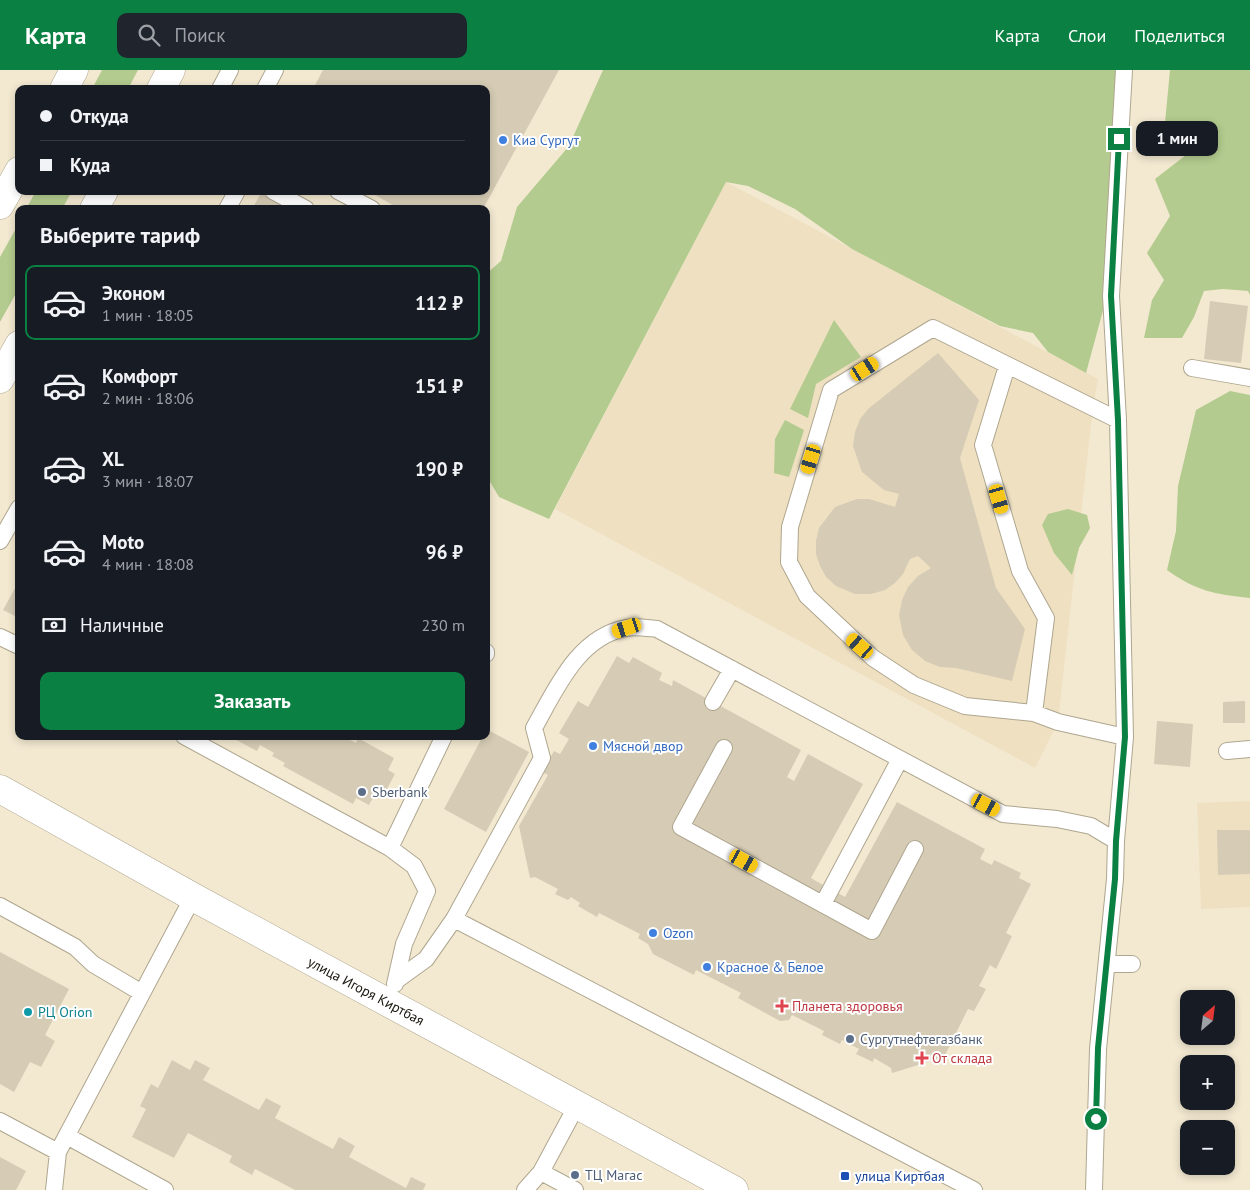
<!DOCTYPE html>
<html lang="ru">
<head>
<meta charset="utf-8">
<style>
	body { margin:0; font-family:"PT Sans",sans-serif; background:#20242c; color:#f1f3f6; height:100vh; display:flex; flex-direction:column; font-size:19px; white-space:nowrap }
	* { box-sizing:border-box; margin:0 }
	p { font-size:16px; color:#9ea1a6 }
	.icon { flex:none; width:28px; height:28px; fill:none; stroke:currentColor; stroke-width:2; stroke-linecap:round; stroke-linejoin:round }
	.map { position:relative; flex:1; overflow:hidden }
	.side { position:absolute; left:15px; top:135px; width:475px; height:535px; display:flex; flex-direction:column; background:#171b24; border-radius:10px; box-shadow:0 2px 8px #0003 }
	.side>* { flex:none }
	.top-card { position:absolute; left:15px; top:15px; width:475px; height:110px; border-radius:10px; box-shadow:0 2px 8px #0003; display:grid; align-content:center; height:110px; padding:0 25px; background:#171b24 }
	.needle { width:32px; rotate:28deg }
	.controls { position:absolute; left:1180px; top:920px; display:grid; gap:10px }
	.controls a { display:grid; place-items:center; width:55px; height:55px; border-radius:10px; background:#171b24; box-shadow:0 2px 8px #0003; font-size:25px }
	.end { position:absolute; width:22px; height:22px; margin:-11px; border:6px solid #0b8043; background:#fff; box-shadow:0 0 0 2px #fff }
	.from { border-radius:50% }
	.bubble { position:absolute; height:35px; border-radius:10px; background:#171b24; box-shadow:0 2px 8px #0003; font-size:16px; font-weight:700; line-height:35px; text-align:center }
	.car { position:absolute; width:15px; height:30px; margin:-15px -8px; border-radius:6px; box-shadow:0 0 4px 1px #0007; background:linear-gradient(#f5c518 24%,#345 0 40%,#f5c518 0 76%,#345 0 86%,#f5c518 0) }
	.top-card b { display:flex; align-items:center; gap:18px; height:48px; font-size:19px }
	.top-card b+b { border-top:1px solid #363941 }
	.top-card i { width:12px; height:12px; background:#f1f3f6 }
	ul { padding:0; list-style:none }
	li { display:flex; align-items:center; gap:15px; height:75px; margin:0 10px 8px; padding:0 15px; border:2px solid transparent; border-radius:10px }
	li div { flex:1 }
	li b { display:block; font-size:19px }
	li em { font-style:normal; font-weight:700 }
	li.active { border-color:#0b8043 }
	li>.icon { width:45px; height:45px; stroke-width:1.5 }
	h2 { padding:0 25px; font-size:22px; line-height:60px }
	.pay { display:flex; align-items:center; gap:12px; height:55px; padding:0 25px; font-size:19px }
	.pay p { margin-inline-start:auto }
	.button { display:flex; gap:10px; margin-top:auto; padding:10px 25px }
	.button a { flex:1; height:58px; border-radius:10px; background:#0b8043; color:#fff; font-size:20px; font-weight:700; line-height:58px; text-align:center }
	header { display:flex; align-items:center; gap:30px; box-sizing:border-box; height:70px; padding:0 25px; background:#0b8043; color:#fff }
	header strong { font-size:24px }
	nav { display:flex; gap:28px; margin-inline-start:auto; font-size:18px }
	.search { width:350px; height:45px; background:#20242c; display:flex; align-items:center; gap:12px; box-sizing:border-box; padding:0 18px; border-radius:10px; color:#9ea1a6; font-size:19px }
	.map>svg:first-child { display:block }
	.built { fill:#eee0c1 }
	.green { fill:#b3cb8e }
	.building { fill:#d6ccb5 }
	.lines { fill:none; stroke-linecap:round; stroke-linejoin:round }
	.service-casing { stroke:#afa68f; stroke-width:18 }
	.secondary-casing { stroke:#afa68f; stroke-width:29 }
	.primary-casing { stroke:#afa68f; stroke-width:29 }
	.service { stroke:#fff; stroke-width:16 }
	.secondary { stroke:#fff; stroke-width:28 }
	.primary { stroke:#fff; stroke-width:28 }
	.route { stroke:#0b8043; stroke-width:6 }
	.shop-dot { fill:#3f7fe0; stroke:#fff; stroke-width:2 }
	.service-dot { fill:#5c6f8a; stroke:#fff; stroke-width:2 }
	.health-dot { fill:#e0444e; stroke:#fff; stroke-width:2 }
	.culture-dot { fill:#0f9aa8; stroke:#fff; stroke-width:2 }
	.transit-dot { fill:#1a4fb4; stroke:#fff; stroke-width:2 }
	.labels { text-anchor:middle; stroke-width:4; stroke-linejoin:round; paint-order:stroke }
	.shop-label { font-size:14px; fill:#366cbe; stroke:#fff; text-anchor:start }
	.service-label { font-size:14px; fill:#4e5e75; stroke:#fff; text-anchor:start }
	.street-label { font-size:14px; fill:#1a170e; stroke:#fff }
	.health-label { font-size:14px; fill:#be3a42; stroke:#fff; text-anchor:start }
	.culture-label { font-size:14px; fill:#0d838f; stroke:#fff; text-anchor:start }
	.transit-label { font-size:14px; fill:#164399; stroke:#fff; text-anchor:start }
</style>
</head>
<body>
<header>
<strong>Карта</strong>
<div class="search"><svg class="icon" aria-label="search" viewBox="0 0 24 24"><circle cx="10" cy="10" r="6"/><path d="M15 15l6 6"/></svg>Поиск</div>
<nav><a>Карта</a><a>Слои</a><a>Поделиться</a></nav>
</header>
<div class="map">
<svg width="1250" height="1120" viewBox="0 0 1250 1120">
	<rect width="100%" height="100%" fill="#f3e9d1"/>
	<!-- built -->
	<path class="built" d="M726,112L1098,309L1093,337L1058,652L1035,698L555,439Z
		M1250,731V837L1201,839L1197,733Z"/>
	<!-- green -->
	<path class="green" d="M102,0H138L128,19H92Z
		M603,0H1118L1108,222L1086,303L1048,282L1033,263L1000,256L852,179L795,139L748,116L726,112L549,449L499,427L486,405V204L501,191L517,137L569,76Z
		M1170,0H1250V225L1248,221L1223,219L1204,221L1194,247L1182,268H1144L1152,230L1164,210L1147,183L1170,146L1155,109L1186,85L1165,53Z
		M36,121H72L62,139H26Z
		M19,153V218L0,252V187Z
		M834,250L861,287L816,314L808,348L790,339Z
		M1230,321L1250,325V528C1214,524 1196,521 1167,500L1176,461L1178,416L1196,340Z
		M785,350L804,360L789,407L774,403L775,369Z
		M1068,439L1087,445L1090,458L1079,478L1072,505L1054,483L1042,455L1048,444Z"/>
	<!-- building -->
	<path class="building" d="M323,0H559L483,139H400L368,121H486V19H313Z
		M261,123L289,139H252Z
		M1210,231L1248,236L1241,293L1204,289Z
		M938,283L979,330L960,388L996,518L1025,559L1012,611L956,598L940,597L925,591L912,580L903,565L899,545L902,530L908,517L918,506L931,498L918,486L910,489L903,504L895,513L885,520L871,524H855L836,516L826,507L820,496L816,484V471L819,458L835,437L857,429H869L895,437L899,424L884,420L862,402L853,376L855,362L860,349L868,339Z
		M19,511V548L3,540Z
		M617,586L629,593L633,587L662,603L659,610L672,616L673,610L801,680L787,707L794,711L808,684L863,714L811,808L816,811L845,827L897,732L985,779L980,789L992,795L994,790L1021,803L1019,808L1031,814L1006,863L1012,866L996,899L990,895L979,916L986,919L974,941L968,939L944,987L892,1003L891,998L874,988L873,992L856,984L859,979L842,970L840,974L822,965L824,961L792,945L789,950L780,951L738,928L741,923L696,900L694,905L653,884L648,874L638,868L640,864L599,843L597,847L578,836L580,833L571,827L568,830L555,824L558,819L535,807L530,808L519,756L548,705L542,702L554,681L560,684L569,669L559,663L578,631L588,637Z
		M1245,631V653H1223V632Z
		M1157,651L1193,654L1190,697L1154,694Z
		M486,659L529,682L486,762L444,739L483,666H486Z
		M229,666H342L356,673L358,668L394,688L388,700L395,704L382,728L375,724L369,735L356,728L353,734L283,696L285,693L272,686L274,683L260,675L257,681Z
		M1217,760H1250V804L1218,805Z
		M0,882L69,919L45,965L55,971L41,997L30,992L14,1022L0,1014Z
		M172,990L190,1000L195,990L210,998L203,1010L259,1040L266,1028L281,1036L275,1048L333,1079L339,1067L355,1076L349,1087L406,1118L411,1107L426,1114L423,1120H295L255,1099L252,1105L229,1092L232,1086L188,1063L174,1088L132,1067L146,1039L140,1036L151,1014L158,1018Z
		M0,1087L26,1101L16,1120H0Z"/>
	<g class="lines">
		<defs>
			<path id="service" d="M220,19L230,0
				M265,19L275,0
				M273,121L306,139
				M338,121L372,139
				M227,139L237,121
				M1007,296L983,375L1020,501L1046,548L1034,643
				M1192,298L1250,308
				M1118,350L933,258L831,320L790,457L789,492L807,526L873,588L914,615L965,636L1034,643L1058,652L1125,667
				M0,471L19,438
				M0,567L19,576
				M486,582V584
				M713,632L732,599
				M184,666L390,778L414,796L427,821L404,874L395,914
				M724,678L681,757L872,861L915,779
				M1227,681L1250,679
				M1116,771L1125,667L1118,350L1111,226L1124,0
				M390,778L444,666
				M823,834L900,689
				M0,836L75,877L93,894L142,923
				M454,849L974,1120
				M1107,894H1132
				M397,910L426,889L454,849L542,688L534,658C556,619 578,567 626,558C635,556 647,558 657,559L1003,744L1057,749L1091,756L1116,771L1115,809L1098,979L1094,1120
				M0,1051L58,1082
				M67,1066L165,1120
				M541,1102L575,1120
				M54,1120L58,1082L193,827
				M525,1120L541,1102L577,1035"/>
			<path id="secondary" d="M0,719L193,827L734,1120"/>
			<path id="primary" d="M64,19L74,0
				M161,19L171,0
				M0,135L19,101
				M94,139L104,121
				M0,309L19,275"/>
		</defs>
		<!-- service casing -->
		<use href="#service" class="service-casing"/>
		<!-- secondary casing -->
		<use href="#secondary" class="secondary-casing"/>
		<!-- primary casing -->
		<use href="#primary" class="primary-casing"/>
		<!-- service -->
		<use href="#service" class="service"/>
		<!-- secondary -->
		<use href="#secondary" class="secondary"/>
		<!-- primary -->
		<use href="#primary" class="primary"/>
	</g>
	<g class="lines">
		<!-- route -->
		<path class="route" d="M1096,1049L1098,978L1115,809L1116,771L1125,667L1118,350L1111,226L1119,69"/>
	</g>
	<!-- markers -->
	<g class="shop-dot">
		<circle cx="503" cy="70" r="5"/>
		<circle cx="593" cy="676" r="5"/>
		<circle cx="653" cy="863" r="5"/>
		<circle cx="707" cy="897" r="5"/>
	</g>
	<g class="service-dot">
		<circle cx="362" cy="722" r="5"/>
		<circle cx="850" cy="969" r="5"/>
		<circle cx="575" cy="1105" r="5"/>
	</g>
	<g class="health-dot">
		<path d="M779.5 928.5h5v5h5v5h-5v5h-5v-5h-5v-5h5z"/>
		<path d="M919.5 980.5h5v5h5v5h-5v5h-5v-5h-5v-5h5z"/>
	</g>
	<circle class="culture-dot" cx="28" cy="942" r="5"/>
	<rect class="transit-dot" x="840" y="1101" width="10" height="10" rx="2.5"/>
	<g class="labels">
		<!-- shop labels -->
		<g class="shop-label">
			<text x="513" y="75">Киа Сургут</text>
			<text x="603" y="681">Мясной двор</text>
			<text x="663" y="868">Ozon</text>
			<text x="717" y="902">Красное &amp; Белое</text>
		</g>
		<!-- service labels -->
		<g class="service-label">
			<text x="372" y="727">Sberbank</text>
			<text x="860" y="974">Сургутнефтегазбанк</text>
			<text x="585" y="1110">ТЦ Магас</text>
		</g>
		<!-- street labels -->
		<g class="street-label">
			<text transform="translate(366 921) rotate(28)" y="5">улица Игоря Киртбая</text>
		</g>
		<!-- health labels -->
		<g class="health-label">
			<text x="792" y="941">Планета здоровья</text>
			<text x="932" y="993">От склада</text>
		</g>
		<!-- culture labels -->
		<g class="culture-label">
			<text x="38" y="947">РЦ Orion</text>
		</g>
		<!-- transit labels -->
		<g class="transit-label">
			<text x="855" y="1111">улица Киртбая</text>
		</g>
	</g>
</svg>
<div class="controls">
<a><svg class="needle" viewBox="-14 -14 28 28"><path d="M0-13l5 13h-10z" fill="#e53935"/><path d="M0 13l5-13h-10z" fill="#9ea1a6"/></svg></a>
<a>+</a>
<a>−</a>
</div>
<i class="end from" style="left:1096px;top:1049px"></i>
<i class="end" style="left:1119px;top:69px"></i>
<div class="bubble" style="left:1136px;top:51px;width:82px">1 мин</div>
<i class="car" style="left:865px;top:299px;rotate:58deg"></i>
<i class="car" style="left:811px;top:389px;rotate:197deg"></i>
<i class="car" style="left:999px;top:429px;rotate:164deg"></i>
<i class="car" style="left:627px;top:558px;rotate:252deg"></i>
<i class="car" style="left:860px;top:576px;rotate:311deg"></i>
<i class="car" style="left:986px;top:735px;rotate:118deg"></i>
<i class="car" style="left:744px;top:791px;rotate:119deg"></i>
<div class="top-card">
<b><i class="from"></i>Откуда</b>
<b><i></i>Куда</b>
</div>
<section class="side">
<h2>Выберите тариф</h2>
<ul>
<li class="active"><svg class="icon" aria-label="car" viewBox="0 0 24 24"><path d="M5 17H2v-5l4-1 3-4h7l3 4 3 1v5h-3M9 17h6M6 11h13"/><circle cx="7" cy="17" r="2"/><circle cx="17" cy="17" r="2"/></svg><div><b>Эконом</b><p>1 мин · 18:05</p></div><em>112 ₽</em></li>
<li><svg class="icon" aria-label="car" viewBox="0 0 24 24"><path d="M5 17H2v-5l4-1 3-4h7l3 4 3 1v5h-3M9 17h6M6 11h13"/><circle cx="7" cy="17" r="2"/><circle cx="17" cy="17" r="2"/></svg><div><b>Комфорт</b><p>2 мин · 18:06</p></div><em>151 ₽</em></li>
<li><svg class="icon" aria-label="car" viewBox="0 0 24 24"><path d="M5 17H2v-5l4-1 3-4h7l3 4 3 1v5h-3M9 17h6M6 11h13"/><circle cx="7" cy="17" r="2"/><circle cx="17" cy="17" r="2"/></svg><div><b>XL</b><p>3 мин · 18:07</p></div><em>190 ₽</em></li>
<li><svg class="icon" aria-label="car" viewBox="0 0 24 24"><path d="M5 17H2v-5l4-1 3-4h7l3 4 3 1v5h-3M9 17h6M6 11h13"/><circle cx="7" cy="17" r="2"/><circle cx="17" cy="17" r="2"/></svg><div><b>Moto</b><p>4 мин · 18:08</p></div><em>96 ₽</em></li>
</ul>
<div class="pay"><svg class="icon" aria-label="cash" viewBox="0 0 24 24"><path d="M3 7h18v10H3z"/><circle cx="12" cy="12" r="2"/></svg>Наличные<p>230 m</p></div>
<div class="button"><a>Заказать</a></div>
</section>
</div>
</body>
</html>
